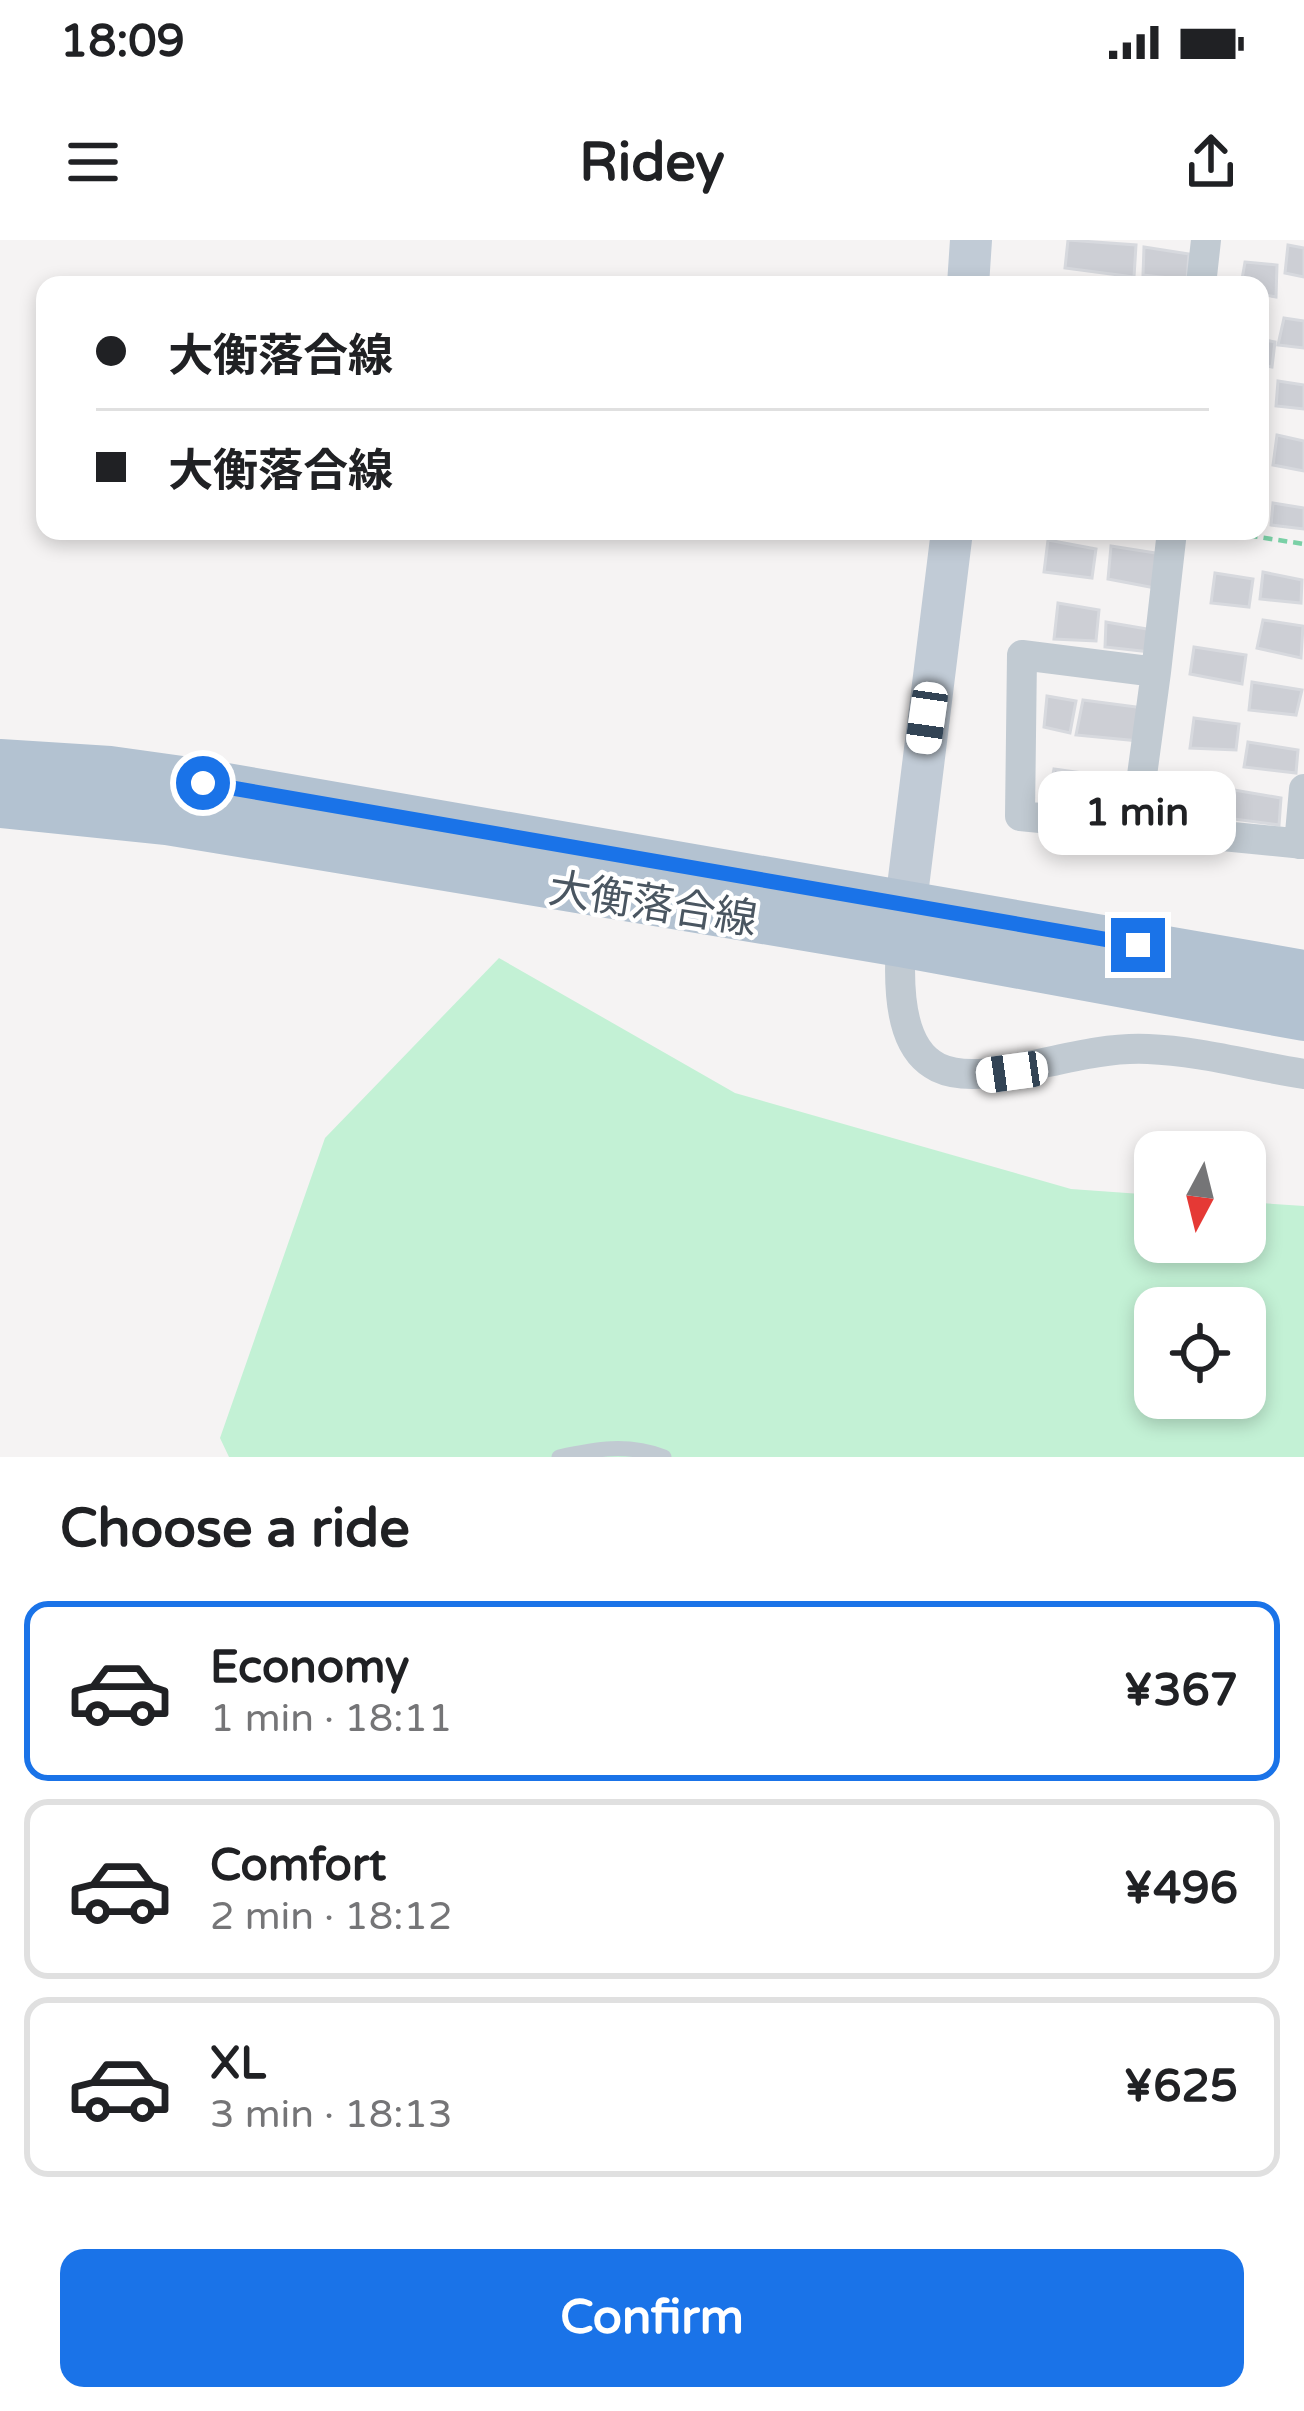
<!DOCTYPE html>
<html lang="en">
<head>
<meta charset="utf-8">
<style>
	body { margin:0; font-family:"Varela Round","Noto Sans JP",sans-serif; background:#f6f6f6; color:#202124; height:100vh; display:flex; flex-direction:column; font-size:45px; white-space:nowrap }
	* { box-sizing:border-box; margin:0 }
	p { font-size:39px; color:#757577 }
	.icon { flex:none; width:66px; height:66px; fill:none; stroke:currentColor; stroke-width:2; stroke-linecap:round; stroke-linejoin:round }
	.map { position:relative; height:1217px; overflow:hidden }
	.drawer { display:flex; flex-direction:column; background:#fff; flex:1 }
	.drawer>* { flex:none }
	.top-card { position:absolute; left:36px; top:36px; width:1233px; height:264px; border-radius:24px; box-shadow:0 6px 18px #0003; display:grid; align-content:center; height:264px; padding:0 60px; background:#fff }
	.needle { width:78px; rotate:187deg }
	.tools { position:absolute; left:1134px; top:891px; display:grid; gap:24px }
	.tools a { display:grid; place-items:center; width:132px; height:132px; border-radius:24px; background:#fff; box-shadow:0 6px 18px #0003; font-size:60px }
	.end { position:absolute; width:54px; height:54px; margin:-27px; border:15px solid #1a73e8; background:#fff; box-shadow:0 0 0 6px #fff }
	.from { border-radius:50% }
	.bubble { position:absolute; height:84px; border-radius:24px; background:#fff; box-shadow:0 6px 18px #0003; font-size:39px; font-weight:700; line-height:84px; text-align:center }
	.car { position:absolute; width:36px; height:72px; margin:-36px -18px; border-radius:15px; box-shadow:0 0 9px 3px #0007; background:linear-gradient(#fff 24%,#345 0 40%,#fff 0 76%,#345 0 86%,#fff 0) }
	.top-card b { display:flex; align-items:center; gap:42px; height:114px; font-size:45px }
	.top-card b+b { border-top:3px solid #e0e0e0 }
	.top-card i { width:30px; height:30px; background:#202124 }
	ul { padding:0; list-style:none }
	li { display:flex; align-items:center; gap:36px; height:180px; margin:0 24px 18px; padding:0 36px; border:6px solid #e0e0e0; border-radius:24px }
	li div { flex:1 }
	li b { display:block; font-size:45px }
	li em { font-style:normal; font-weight:700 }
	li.on { border-color:#1a73e8 }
	li>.icon { width:108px; height:108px; stroke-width:1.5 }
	h2 { padding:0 60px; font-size:54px; line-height:144px }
	.cta { display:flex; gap:24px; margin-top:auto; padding:24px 60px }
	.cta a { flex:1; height:138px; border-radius:24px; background:#1a73e8; color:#fff; font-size:48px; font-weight:700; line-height:138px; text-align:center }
	.status { display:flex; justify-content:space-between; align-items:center; height:84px; padding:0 60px; background:#fff; direction:ltr }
	.status svg { height:33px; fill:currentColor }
	header { display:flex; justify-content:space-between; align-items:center; height:156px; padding:0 60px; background:#fff; font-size:54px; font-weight:700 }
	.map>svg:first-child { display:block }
	.green { fill:#c3f1d5; fill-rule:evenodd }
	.building { fill:#cdcfd5; stroke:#d7d9de; stroke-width:3 }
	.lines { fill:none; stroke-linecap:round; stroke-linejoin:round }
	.path { stroke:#7ad0a6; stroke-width:4.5; stroke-dasharray:9 6; stroke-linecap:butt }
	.lane { stroke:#c1cad2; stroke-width:15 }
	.street { stroke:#c1cad2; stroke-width:30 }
	.secondary { stroke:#c1cbd6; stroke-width:42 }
	.primary { stroke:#b3c2d1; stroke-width:48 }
	.route { stroke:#1a73e8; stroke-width:15 }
	.labels { text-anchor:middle; stroke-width:9; stroke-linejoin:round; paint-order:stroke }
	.street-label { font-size:42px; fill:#4a5661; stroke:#fff }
</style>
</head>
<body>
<div class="status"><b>18:09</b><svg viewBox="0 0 49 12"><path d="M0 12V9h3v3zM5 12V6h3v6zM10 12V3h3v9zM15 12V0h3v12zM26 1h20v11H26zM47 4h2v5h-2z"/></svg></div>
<header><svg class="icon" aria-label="menu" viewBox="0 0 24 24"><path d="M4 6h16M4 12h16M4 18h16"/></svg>Ridey<svg class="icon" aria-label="share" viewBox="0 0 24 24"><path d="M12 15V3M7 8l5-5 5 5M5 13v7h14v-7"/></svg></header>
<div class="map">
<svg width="1304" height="1217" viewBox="0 0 1304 1217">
	<rect width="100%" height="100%" fill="#f5f3f3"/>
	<!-- green -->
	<path class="green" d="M499,718L735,853L1071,949L1155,955V1002H1245V962L1304,966V1217H229L220,1198L325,898ZM1155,1068H1245V1158H1155Z"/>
	<!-- building -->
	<path class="building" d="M1068,0L1136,5L1134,37L1065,28Z
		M1288,5L1304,8V37L1285,33Z
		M1144,7L1189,14L1187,40L1143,35Z
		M1245,22L1277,25L1276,57L1260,54V45H1241Z
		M1284,78L1304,81V108L1278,105Z
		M1260,99L1275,102L1272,127L1260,125Z
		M1278,141L1304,145V169L1276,166Z
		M1277,195L1304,201V231L1273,225Z
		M1273,263L1304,268V289L1271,285Z
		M1048,300L1096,309L1092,338L1044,332Z
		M1111,306L1162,314L1155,348L1108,339Z
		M1263,332L1302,340L1301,363L1260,359Z
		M1215,333L1253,339L1249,367L1211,363Z
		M1058,363L1099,370L1096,401L1054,399Z
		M1263,380L1303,386L1301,418L1257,408Z
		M1106,382L1153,390L1151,412L1105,407Z
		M1194,407L1246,415L1242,444L1190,434Z
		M1252,442L1302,450L1296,475L1249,470Z
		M1047,456L1076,461L1070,493L1044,487Z
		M1083,460L1144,468L1140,501L1076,495Z
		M1194,478L1239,484L1236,510L1190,508Z
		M1248,502L1298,510L1296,533L1244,527Z
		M1054,529L1083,533L1079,559L1049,554Z
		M1089,535L1130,542L1126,567L1085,564Z
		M1178,544L1223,550L1220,574L1173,571Z
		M1234,550L1281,558L1279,585L1226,578Z"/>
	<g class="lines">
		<!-- path -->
		<path class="path" d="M1219,291L1304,304"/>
		<!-- lane -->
		<path class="lane" d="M559,1217C596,1209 627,1203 664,1217"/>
		<!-- street -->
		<path class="street" d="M1201,45L1206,0
			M1172,291L1156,432L1022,415L1020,576L1304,604
			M1135,587L1156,432
			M1299,604L1304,549
			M901,703C887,917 1029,803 1148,809C1200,811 1253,826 1304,834"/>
		<!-- secondary -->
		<path class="secondary" d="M968,45L971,0
			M902,695L952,291"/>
		<!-- primary -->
		<path class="primary" d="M0,523L110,530L203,543L1304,734
			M0,564L167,581L380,616L901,703L1304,777"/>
	</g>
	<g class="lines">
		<!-- route -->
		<path class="route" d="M203,543L1138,705"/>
	</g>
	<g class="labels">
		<!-- street labels -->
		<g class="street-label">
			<text transform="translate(653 663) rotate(9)" y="15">大衡落合線</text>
		</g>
	</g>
</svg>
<div class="tools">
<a><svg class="needle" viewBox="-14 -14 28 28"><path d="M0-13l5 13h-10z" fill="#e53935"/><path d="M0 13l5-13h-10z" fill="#757577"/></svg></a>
<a><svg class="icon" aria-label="locate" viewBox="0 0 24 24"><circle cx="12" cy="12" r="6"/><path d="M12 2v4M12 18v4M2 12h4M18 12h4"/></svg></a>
</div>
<i class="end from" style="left:203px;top:543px"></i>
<i class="end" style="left:1138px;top:705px"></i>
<div class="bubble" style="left:1038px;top:531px;width:198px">1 min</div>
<i class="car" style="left:927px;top:478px;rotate:188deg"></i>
<i class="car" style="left:1012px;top:832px;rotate:262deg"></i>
<div class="top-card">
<b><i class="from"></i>大衡落合線</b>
<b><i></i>大衡落合線</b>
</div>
</div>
<section class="drawer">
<h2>Choose a ride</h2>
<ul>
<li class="on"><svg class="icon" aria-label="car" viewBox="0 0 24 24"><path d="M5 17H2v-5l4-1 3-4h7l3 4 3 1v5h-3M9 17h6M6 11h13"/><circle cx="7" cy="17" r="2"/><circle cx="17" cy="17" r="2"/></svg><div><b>Economy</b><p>1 min · 18:11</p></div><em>¥367</em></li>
<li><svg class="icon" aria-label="car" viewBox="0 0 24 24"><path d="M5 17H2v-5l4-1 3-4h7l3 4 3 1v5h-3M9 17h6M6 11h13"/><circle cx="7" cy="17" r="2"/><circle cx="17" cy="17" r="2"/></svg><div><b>Comfort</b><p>2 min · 18:12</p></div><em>¥496</em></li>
<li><svg class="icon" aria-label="car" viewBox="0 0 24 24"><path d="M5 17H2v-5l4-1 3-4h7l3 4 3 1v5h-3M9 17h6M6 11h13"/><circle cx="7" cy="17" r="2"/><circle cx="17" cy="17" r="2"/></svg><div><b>XL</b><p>3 min · 18:13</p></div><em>¥625</em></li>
</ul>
<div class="cta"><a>Confirm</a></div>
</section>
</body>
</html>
